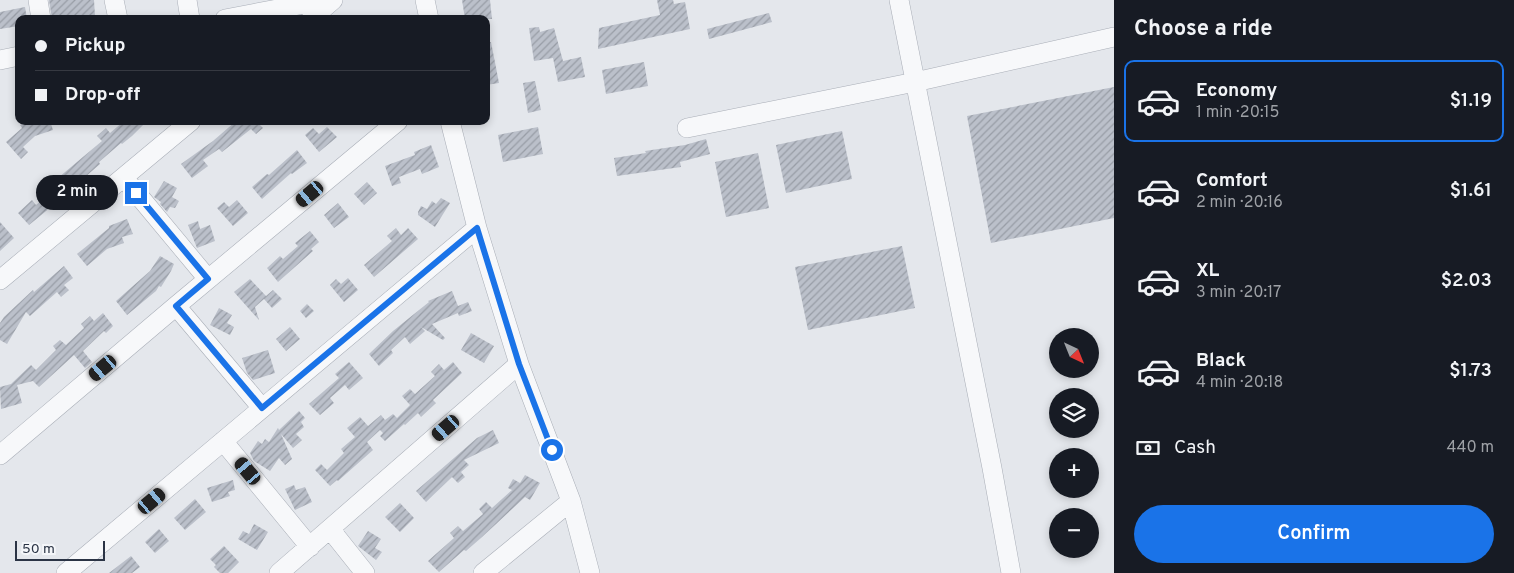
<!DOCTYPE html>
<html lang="en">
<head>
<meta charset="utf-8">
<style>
	body { margin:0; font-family:Overpass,sans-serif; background:#20242c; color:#f1f3f6; height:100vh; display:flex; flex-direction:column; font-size:19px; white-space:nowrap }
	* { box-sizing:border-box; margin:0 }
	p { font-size:16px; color:#9ea1a6 }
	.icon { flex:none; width:28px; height:28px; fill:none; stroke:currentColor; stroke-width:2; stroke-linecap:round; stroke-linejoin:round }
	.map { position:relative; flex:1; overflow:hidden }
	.sheet { display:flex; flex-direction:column; background:#171b24; width:400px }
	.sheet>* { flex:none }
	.banner { position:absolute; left:15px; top:15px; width:475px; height:110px; border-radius:10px; box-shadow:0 2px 8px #0003; display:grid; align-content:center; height:110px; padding:0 20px; background:#171b24 }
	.needle { width:32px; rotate:137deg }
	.buttons { position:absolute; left:1049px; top:328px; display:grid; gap:10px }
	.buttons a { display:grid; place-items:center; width:50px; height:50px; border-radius:50%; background:#171b24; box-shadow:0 2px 8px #0003; font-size:25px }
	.scale { position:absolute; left:15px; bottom:12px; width:90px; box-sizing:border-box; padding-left:5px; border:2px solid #2b3445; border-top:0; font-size:14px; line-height:18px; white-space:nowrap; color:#2b3445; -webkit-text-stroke:4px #f4f6f9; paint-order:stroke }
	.end { position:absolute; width:22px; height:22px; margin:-11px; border:6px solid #1a73e8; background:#fff; box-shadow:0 0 0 2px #fff }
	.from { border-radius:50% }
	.bubble { position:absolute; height:35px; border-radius:18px; background:#171b24; box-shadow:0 2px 8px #0003; font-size:16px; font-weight:600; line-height:35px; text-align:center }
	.car { position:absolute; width:15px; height:30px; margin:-15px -8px; border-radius:6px; box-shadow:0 0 4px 1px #0007; background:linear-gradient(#222 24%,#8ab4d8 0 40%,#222 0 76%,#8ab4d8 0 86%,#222 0) }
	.banner b { display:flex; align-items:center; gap:18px; height:48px; font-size:19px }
	.banner b+b { border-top:1px solid #363941 }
	.banner i { width:12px; height:12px; background:#f1f3f6 }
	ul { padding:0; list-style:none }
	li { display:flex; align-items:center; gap:15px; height:82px; margin:0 10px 8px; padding:0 10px; border:2px solid transparent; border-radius:10px }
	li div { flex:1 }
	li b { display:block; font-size:19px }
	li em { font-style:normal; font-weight:600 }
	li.on { border-color:#1a73e8 }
	li>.icon { width:45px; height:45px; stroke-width:1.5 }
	h2 { padding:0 20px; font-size:22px; line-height:60px }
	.pay { display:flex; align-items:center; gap:12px; height:55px; padding:0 20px; font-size:19px }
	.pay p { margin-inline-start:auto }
	.button { display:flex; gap:10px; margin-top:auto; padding:10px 20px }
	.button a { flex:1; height:58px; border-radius:30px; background:#1a73e8; color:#fff; font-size:20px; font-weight:600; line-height:58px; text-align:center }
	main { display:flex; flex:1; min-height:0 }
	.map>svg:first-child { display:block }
	.building { fill:url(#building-hatch) }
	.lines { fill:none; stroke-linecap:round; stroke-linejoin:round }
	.minor-casing { stroke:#a9aeb7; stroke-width:20 }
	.minor { stroke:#f7f8fa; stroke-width:19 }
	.route { stroke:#1a73e8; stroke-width:6 }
</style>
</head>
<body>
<main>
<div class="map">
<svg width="1114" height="573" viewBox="0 0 1114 573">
	<defs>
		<pattern id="building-hatch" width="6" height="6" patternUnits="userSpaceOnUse" patternTransform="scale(1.25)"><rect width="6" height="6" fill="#bbc0ca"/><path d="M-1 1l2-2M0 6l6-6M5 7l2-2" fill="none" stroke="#989da6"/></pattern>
	</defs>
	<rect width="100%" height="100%" fill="#e4e7ec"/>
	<!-- building -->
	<path class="building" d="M49,0H94L95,16H87V19H52Z
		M462,0H490L492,19H465Z
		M657,0H673L674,4L685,2L690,29L598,49L599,28L660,15Z
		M25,7L27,19H19V26L0,29V12Z
		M769,13L772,22L709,39L707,29Z
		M539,27L540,32L554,28L563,61L581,57L585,77L558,82L553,58L534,61L529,28Z
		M486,42H491L499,83L486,85Z
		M644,62L648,86L606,94L602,70Z
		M535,81L541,110L528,113L523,83Z
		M1114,87V218L991,243L967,116Z
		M25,121H50L53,130L35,136L23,147L28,152L21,159L6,142L22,128L20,125Z
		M124,121H147L132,136L122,144L121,143L99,162L100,164L77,184L78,185L29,225L18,213L32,200L36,205L51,193L46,188L102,141L97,136L106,128L110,133Z
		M236,121H260L258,123L263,128L256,134L251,129L222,152L219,149L203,160L208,166L192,178L181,164L213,141Z
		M327,127L337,137L319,152L305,135L313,128L319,134Z
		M538,127L543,154L503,162L498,135Z
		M842,131L852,179L786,193L776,145Z
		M706,139L710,154L680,162L681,167L617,176L614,158L646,153L645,151L685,145Z
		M431,145L439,167L422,174L420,169L399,177L401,183L392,186L385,166L415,155L414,152Z
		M297,150L307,163L292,174L291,173L262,199L252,187L267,174L269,175Z
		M758,153L769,208L726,217L715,162Z
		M164,181L177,188L172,197L179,201L175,208L170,207L167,212L160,204L161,202L154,197Z
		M367,182L377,193L364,205L354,194Z
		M441,198L450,203L435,227L418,215V212L421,206L427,209L432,201L436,204Z
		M237,200L248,213L233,226L217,208L224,202L229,207Z
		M338,203L349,217L334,228L324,215Z
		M127,219L133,234L122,237L124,243L107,249L87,266L77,254L109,228V226Z
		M198,221L200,229L210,225L215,241L197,248L188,225Z
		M0,222L14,238L0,251Z
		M396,228L401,235L408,228L418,239L374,277L364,265L392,241L387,236Z
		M310,231L319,242L311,249L313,251L278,282L267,268L280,256L283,259L298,246L295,243Z
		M902,246L915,308L808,330L795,267Z
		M160,256L174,264L171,271L161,287L159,286L156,291L127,315L116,301L150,271Z
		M64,266L73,278L64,285L69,290L61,297L57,292L30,316L26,312L7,344L0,340V323L4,317L33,290L34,292Z
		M348,278L358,290L344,302L330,285L336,279L341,284Z
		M250,279L266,296L273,290L282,299L272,308L264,299L255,307L259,320L234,292Z
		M452,291L458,306L468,302L472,311L459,316L458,313L432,324L445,338L443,340L421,327L425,331L410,344L405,337L391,350L393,353L379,366L369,354L393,331L429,302L428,301Z
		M307,304L314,311L306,318L300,311Z
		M219,308L232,315L227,323L234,327L230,335L210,325Z
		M103,313L113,326L106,333L104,331L83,351L92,362L85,368L74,355L39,387L33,381L17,385L22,403L1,409L0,387L11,384L31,365L36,370L56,350L53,346L60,340L66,345L84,328L81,324L90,316L94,321Z
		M290,327L300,339L286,351L276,339Z
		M471,333L494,346L484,363L461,350Z
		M268,350L275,373L253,380L247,373L242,358Z
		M349,362L363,378L349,390L345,385L330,398L334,403L320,415L309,404L339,378L335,374Z
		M453,362L462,373L433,400L436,403L421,417L418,413L405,425L404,424L385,441L380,436L383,433L380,430L367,442L373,450L338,481L337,480L330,486L315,470L321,464L327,470L344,453L341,449L355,437L347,428L360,417L368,426L381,415L385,420L393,414L397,418L410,405L402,396L410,389L415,394L435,376L431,372L439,364L444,370Z
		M299,411L305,418L301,422L304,427L296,434L302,440L293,448L281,434L292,459L285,465L279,458L270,471L254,461L250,453L258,441L262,444L265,439L269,442L278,428L279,430Z
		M493,430L499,443L464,460L469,465L461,472L465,477L458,483L452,477L426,502L416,491L477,438Z
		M525,475L540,483L530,500L525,497L482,537L466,551L464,550L439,572L428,561L454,538L450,533L458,526L463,531L483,514L479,509L486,502L492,508L512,490L508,488L513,479L520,483Z
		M233,480L235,490L228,492L230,496L212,502L207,488Z
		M294,485L296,490L305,487L312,502L295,510L285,489Z
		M195,499L206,512L185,530L174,518Z
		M400,503L414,518L400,532L385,517Z
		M254,524L268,532L257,550L238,539L243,531L249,534Z
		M159,529L169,541L155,553L145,542Z
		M368,531L381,539L375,548L382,552L376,560L358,546Z
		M224,546L239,562L228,573H220L214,567L216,565L210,559Z
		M131,556L140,567L132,573H109Z"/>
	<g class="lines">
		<defs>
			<path id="minor" d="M38,0L41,19
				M114,0L118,19
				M187,0L190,19
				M425,0L429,19
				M899,0L992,468L1011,573
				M225,19L325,0
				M311,19L333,0
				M0,60L19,56
				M450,121L477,228L519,364L571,501L590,573
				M687,128L915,82L1114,37
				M124,178L208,279
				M0,280L191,121
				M176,306L262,408
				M223,441L310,547
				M0,455L176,306L398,121
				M330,529L365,573
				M66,573L477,228
				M279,573L519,364
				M483,573L571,501"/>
		</defs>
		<!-- minor casing -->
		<use href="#minor" class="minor-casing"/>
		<!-- minor -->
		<use href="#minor" class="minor"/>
	</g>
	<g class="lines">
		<!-- route -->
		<path class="route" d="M136,193L208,279L176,306L262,408L477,228L519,364L552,450"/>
	</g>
</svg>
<div class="buttons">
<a><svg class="needle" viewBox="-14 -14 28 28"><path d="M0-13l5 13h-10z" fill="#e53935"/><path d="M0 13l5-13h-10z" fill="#9ea1a6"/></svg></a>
<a><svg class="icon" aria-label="layers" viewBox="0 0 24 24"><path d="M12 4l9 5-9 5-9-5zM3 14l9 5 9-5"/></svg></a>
<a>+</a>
<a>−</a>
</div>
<div class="scale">50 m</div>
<i class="end from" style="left:552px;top:450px"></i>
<i class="end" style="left:136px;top:193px"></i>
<div class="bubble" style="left:36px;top:175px;width:82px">2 min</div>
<i class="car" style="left:310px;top:194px;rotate:230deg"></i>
<i class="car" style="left:103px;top:368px;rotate:230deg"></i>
<i class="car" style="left:446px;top:428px;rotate:229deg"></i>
<i class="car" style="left:248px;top:471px;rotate:320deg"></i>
<i class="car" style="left:152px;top:501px;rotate:50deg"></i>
<div class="banner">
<b><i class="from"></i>Pickup</b>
<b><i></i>Drop-off</b>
</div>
</div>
<section class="sheet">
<h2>Choose a ride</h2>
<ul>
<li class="on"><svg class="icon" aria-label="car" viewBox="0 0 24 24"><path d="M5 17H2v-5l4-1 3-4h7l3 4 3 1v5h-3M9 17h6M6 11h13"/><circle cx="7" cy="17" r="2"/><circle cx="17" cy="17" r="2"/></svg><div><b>Economy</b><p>1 min · 20:15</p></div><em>$1.19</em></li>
<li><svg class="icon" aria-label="car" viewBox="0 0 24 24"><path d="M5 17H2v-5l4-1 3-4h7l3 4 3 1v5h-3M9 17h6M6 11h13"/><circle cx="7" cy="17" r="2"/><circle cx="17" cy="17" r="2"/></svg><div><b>Comfort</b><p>2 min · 20:16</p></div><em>$1.61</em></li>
<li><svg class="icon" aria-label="car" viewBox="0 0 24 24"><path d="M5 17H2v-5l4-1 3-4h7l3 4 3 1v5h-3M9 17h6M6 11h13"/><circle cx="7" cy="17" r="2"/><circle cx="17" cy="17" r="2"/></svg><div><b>XL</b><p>3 min · 20:17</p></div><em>$2.03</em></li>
<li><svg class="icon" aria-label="car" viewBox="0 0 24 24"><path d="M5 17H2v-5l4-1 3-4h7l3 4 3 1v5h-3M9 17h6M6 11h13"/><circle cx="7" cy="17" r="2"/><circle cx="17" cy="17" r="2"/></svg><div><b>Black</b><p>4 min · 20:18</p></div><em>$1.73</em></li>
</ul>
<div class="pay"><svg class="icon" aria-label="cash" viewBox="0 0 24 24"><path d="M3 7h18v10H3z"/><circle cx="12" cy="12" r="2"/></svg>Cash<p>440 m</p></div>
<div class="button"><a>Confirm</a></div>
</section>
</main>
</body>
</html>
